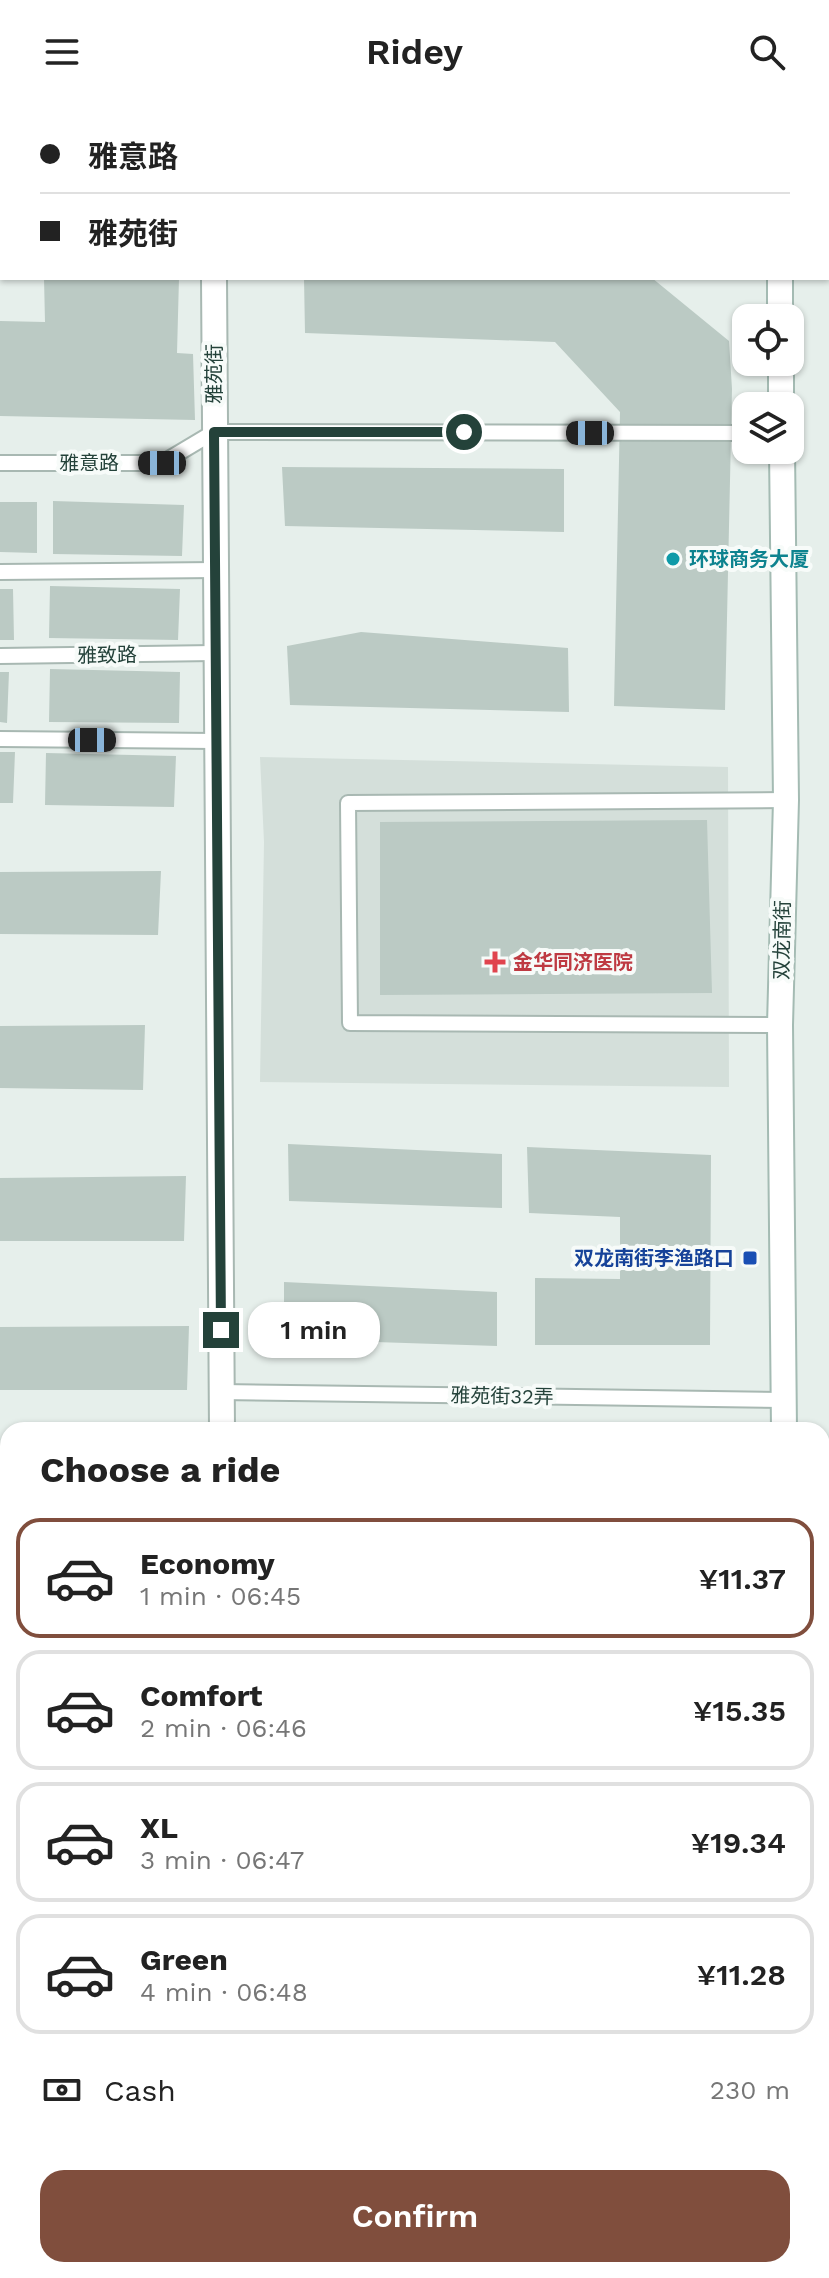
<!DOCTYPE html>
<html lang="en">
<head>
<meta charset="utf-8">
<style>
	body { margin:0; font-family:"Work Sans","Noto Sans SC",sans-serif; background:#f6f6f6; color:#222; height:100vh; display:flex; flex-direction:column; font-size:30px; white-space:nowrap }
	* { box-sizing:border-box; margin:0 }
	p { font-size:26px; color:#767676 }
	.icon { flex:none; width:44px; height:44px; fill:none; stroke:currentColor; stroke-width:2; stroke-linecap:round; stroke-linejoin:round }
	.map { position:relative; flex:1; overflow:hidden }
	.details { position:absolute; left:0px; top:1318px; width:830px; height:856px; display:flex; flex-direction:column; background:#fff; border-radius:24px 24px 0 0; box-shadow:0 2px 6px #0004 }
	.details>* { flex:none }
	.hud { position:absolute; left:0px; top:0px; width:830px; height:176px; box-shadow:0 2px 6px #0004; display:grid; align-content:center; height:176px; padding:0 40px; background:#fff }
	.buttons { position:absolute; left:732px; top:200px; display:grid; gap:16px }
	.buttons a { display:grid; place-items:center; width:72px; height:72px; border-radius:16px; background:#fff; box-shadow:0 2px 6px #0004; font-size:40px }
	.end { position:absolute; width:36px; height:36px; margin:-18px; border:10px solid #24423a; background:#fff; box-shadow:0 0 0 4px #fff }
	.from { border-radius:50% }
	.bubble { position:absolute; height:56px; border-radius:24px; background:#fff; box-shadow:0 2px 6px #0004; font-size:26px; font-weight:600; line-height:56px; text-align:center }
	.car { position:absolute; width:24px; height:48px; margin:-24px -12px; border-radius:10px; box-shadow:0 0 6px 2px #0007; background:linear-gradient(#222 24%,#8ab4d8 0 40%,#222 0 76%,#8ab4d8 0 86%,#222 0) }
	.hud b { display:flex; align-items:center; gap:28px; height:76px; font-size:30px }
	.hud b+b { border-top:2px solid #e0e0e0 }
	.hud i { width:20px; height:20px; background:#222 }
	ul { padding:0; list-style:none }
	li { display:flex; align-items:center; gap:24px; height:120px; margin:0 16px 12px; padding:0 24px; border:4px solid #e0e0e0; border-radius:24px }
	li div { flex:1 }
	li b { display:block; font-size:30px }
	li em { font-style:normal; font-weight:600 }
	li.active { border-color:#804e3d }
	li>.icon { width:72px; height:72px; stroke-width:1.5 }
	h2 { padding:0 40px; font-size:36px; line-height:96px }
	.pay { display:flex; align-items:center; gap:20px; height:88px; padding:0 40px; font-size:30px }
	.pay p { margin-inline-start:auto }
	.action { display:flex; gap:16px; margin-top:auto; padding:16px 40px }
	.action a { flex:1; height:92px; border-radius:24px; background:#804e3d; color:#fff; font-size:32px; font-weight:600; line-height:92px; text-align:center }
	header { display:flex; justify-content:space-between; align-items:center; height:104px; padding:0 40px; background:#fff; font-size:36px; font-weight:600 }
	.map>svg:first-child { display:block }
	.built { fill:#d4dfda }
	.building { fill:#bbcac4 }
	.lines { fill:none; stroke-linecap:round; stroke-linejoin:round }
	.service-casing { stroke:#a8b8b2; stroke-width:18 }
	.minor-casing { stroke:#a8b8b2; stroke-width:28 }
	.secondary-casing { stroke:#a4bbb3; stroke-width:28 }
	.service { stroke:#fff; stroke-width:14 }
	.minor { stroke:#fff; stroke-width:24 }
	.secondary { stroke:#fff; stroke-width:24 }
	.route { stroke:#24423a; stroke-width:10 }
	.culture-dot { fill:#0f9aa8; stroke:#f7fbf9; stroke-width:3 }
	.health-dot { fill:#e0444e; stroke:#f7fbf9; stroke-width:3 }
	.transit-dot { fill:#1a4fb4; stroke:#f7fbf9; stroke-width:3 }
	.labels { text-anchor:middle; stroke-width:8; stroke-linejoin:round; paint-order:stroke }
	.street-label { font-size:20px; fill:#24423a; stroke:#f7fbf9 }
	.culture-label { font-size:20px; font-weight:bold; fill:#0d838f; stroke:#f7fbf9; text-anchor:start }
	.health-label { font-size:20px; font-weight:bold; fill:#be3a42; stroke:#f7fbf9; text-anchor:start }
	.transit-label { font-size:20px; font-weight:bold; fill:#164399; stroke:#f7fbf9; text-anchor:end }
</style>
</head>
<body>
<header><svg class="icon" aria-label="menu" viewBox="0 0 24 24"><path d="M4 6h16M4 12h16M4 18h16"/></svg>Ridey<svg class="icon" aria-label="search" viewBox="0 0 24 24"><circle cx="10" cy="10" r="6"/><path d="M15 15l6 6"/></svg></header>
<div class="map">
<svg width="829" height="2174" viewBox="0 0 829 2174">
	<rect width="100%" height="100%" fill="#e6efeb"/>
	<!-- built -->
	<path class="built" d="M260,653L728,663L729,983L260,978L264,738Z
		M0,1736L8,1737V2112H0Z"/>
	<!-- building -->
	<path class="building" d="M44,174H179L177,249L193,250L195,316L0,312V217L45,218Z
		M304,174H652L729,237L732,285L725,606L614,602L620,308L555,238L305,229Z
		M282,363L564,365V428L285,422Z
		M53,397L184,401L182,452L53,450Z
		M0,398H37V449L0,448Z
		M50,482L180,485L178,536L49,534Z
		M0,485H13L14,536H0Z
		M361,528L568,544L569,608L290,601L287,542Z
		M50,565L180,568L179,619L49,618Z
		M0,568H9L7,619L0,618Z
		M0,648H15L13,699H0Z
		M46,649L176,652L174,703L45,701Z
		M707,716L712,889L380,891V718Z
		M161,767L158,831L0,830V768Z
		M145,921L143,986L0,984V922Z
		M288,1040L502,1050V1104L289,1097Z
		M527,1043L711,1051L710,1241H535V1174L620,1175V1113L529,1109Z
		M186,1072L184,1137H0V1074Z
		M284,1178L497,1188V1242L284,1235Z
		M189,1222L187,1286H0V1223Z
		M612,1320L680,1324V1326H612Z
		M0,1365H8V1428H0Z
		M0,1495H8V1558H0Z
		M0,1636H8V1699H0Z
		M0,1772L8,1773V1866H0Z
		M8,2105V2166H127L126,2174H0V2106Z
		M247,2166H677L680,2174H247Z"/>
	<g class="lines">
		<defs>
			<path id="service" d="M0,359H162L214,328L746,329
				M0,468L216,466
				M0,552L214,549
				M0,635L215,637
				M780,921L350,919L348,699L786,696
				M221,1288L783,1296"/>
			<path id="minor" d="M214,174L222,1326
				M160,2174L161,2166"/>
			<path id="secondary" d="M784,2V0
				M0,67H2
				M828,70L829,69
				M780,174V214
				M781,258V302
				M782,346L786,696L780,921L784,1326
				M0,1969H8
				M822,1987H829
				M0,2036H8
				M822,2049H829
				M786,2166V2174"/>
		</defs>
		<!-- service casing -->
		<use href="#service" class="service-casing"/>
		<!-- minor casing -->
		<use href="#minor" class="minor-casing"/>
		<!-- secondary casing -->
		<use href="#secondary" class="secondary-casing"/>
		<!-- service -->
		<use href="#service" class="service"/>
		<!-- minor -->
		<use href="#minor" class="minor"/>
		<!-- secondary -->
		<use href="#secondary" class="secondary"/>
	</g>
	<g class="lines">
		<!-- route -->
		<path class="route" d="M221,1226L214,328H464"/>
	</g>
	<!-- markers -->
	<circle class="culture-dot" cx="673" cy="455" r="8"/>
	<path class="health-dot" d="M491 846h8v8h8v8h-8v8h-8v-8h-8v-8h8z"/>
	<rect class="transit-dot" x="742" y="1146" width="16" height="16" rx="4"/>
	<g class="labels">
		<!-- street labels -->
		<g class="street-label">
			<text transform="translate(214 270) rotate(-90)" y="7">雅苑街</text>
			<text x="89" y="366">雅意路</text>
			<text transform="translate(107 551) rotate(-1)" y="7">雅致路</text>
			<text transform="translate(782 836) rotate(-89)" y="7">双龙南街</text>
			<text transform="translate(502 1292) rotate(1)" y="7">雅苑街32弄</text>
		</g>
		<!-- culture labels -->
		<g class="culture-label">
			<text x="689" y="462">环球商务大厦</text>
		</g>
		<!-- health labels -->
		<g class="health-label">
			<text x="513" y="865">金华同济医院</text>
		</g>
		<!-- transit labels -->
		<g class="transit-label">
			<text x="734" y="1161">双龙南街李渔路口</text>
		</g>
	</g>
</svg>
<div class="buttons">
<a><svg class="icon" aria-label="locate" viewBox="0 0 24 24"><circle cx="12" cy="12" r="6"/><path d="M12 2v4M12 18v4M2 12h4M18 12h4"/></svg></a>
<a><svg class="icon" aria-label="layers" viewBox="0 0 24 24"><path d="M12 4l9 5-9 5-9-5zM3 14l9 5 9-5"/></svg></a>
</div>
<i class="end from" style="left:464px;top:328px"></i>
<i class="end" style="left:221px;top:1226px"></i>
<div class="bubble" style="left:248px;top:1198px;width:132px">1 min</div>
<i class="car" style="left:590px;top:329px;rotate:270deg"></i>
<i class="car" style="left:162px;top:359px;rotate:270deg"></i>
<i class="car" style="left:92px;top:636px;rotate:90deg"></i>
<div class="hud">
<b><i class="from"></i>雅意路</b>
<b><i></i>雅苑街</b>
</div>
<section class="details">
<h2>Choose a ride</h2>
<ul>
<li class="active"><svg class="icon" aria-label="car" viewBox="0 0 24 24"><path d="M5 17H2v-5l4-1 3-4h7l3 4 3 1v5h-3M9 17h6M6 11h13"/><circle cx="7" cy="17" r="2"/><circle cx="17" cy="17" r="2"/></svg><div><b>Economy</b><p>1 min · 06:45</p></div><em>¥11.37</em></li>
<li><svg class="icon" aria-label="car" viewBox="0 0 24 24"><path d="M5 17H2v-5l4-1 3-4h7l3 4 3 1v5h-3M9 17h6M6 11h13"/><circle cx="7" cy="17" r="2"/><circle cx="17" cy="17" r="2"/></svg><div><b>Comfort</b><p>2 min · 06:46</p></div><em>¥15.35</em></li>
<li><svg class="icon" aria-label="car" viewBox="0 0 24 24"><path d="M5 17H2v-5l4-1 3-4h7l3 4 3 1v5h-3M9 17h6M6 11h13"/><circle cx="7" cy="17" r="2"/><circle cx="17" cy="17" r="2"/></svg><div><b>XL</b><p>3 min · 06:47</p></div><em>¥19.34</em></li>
<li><svg class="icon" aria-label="car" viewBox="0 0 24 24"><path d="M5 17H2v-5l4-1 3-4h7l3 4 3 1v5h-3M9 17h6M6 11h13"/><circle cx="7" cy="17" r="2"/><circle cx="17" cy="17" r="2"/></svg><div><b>Green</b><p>4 min · 06:48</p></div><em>¥11.28</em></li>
</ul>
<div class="pay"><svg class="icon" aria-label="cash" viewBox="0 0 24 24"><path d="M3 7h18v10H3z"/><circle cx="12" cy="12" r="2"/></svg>Cash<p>230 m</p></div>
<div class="action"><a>Confirm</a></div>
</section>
</div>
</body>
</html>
